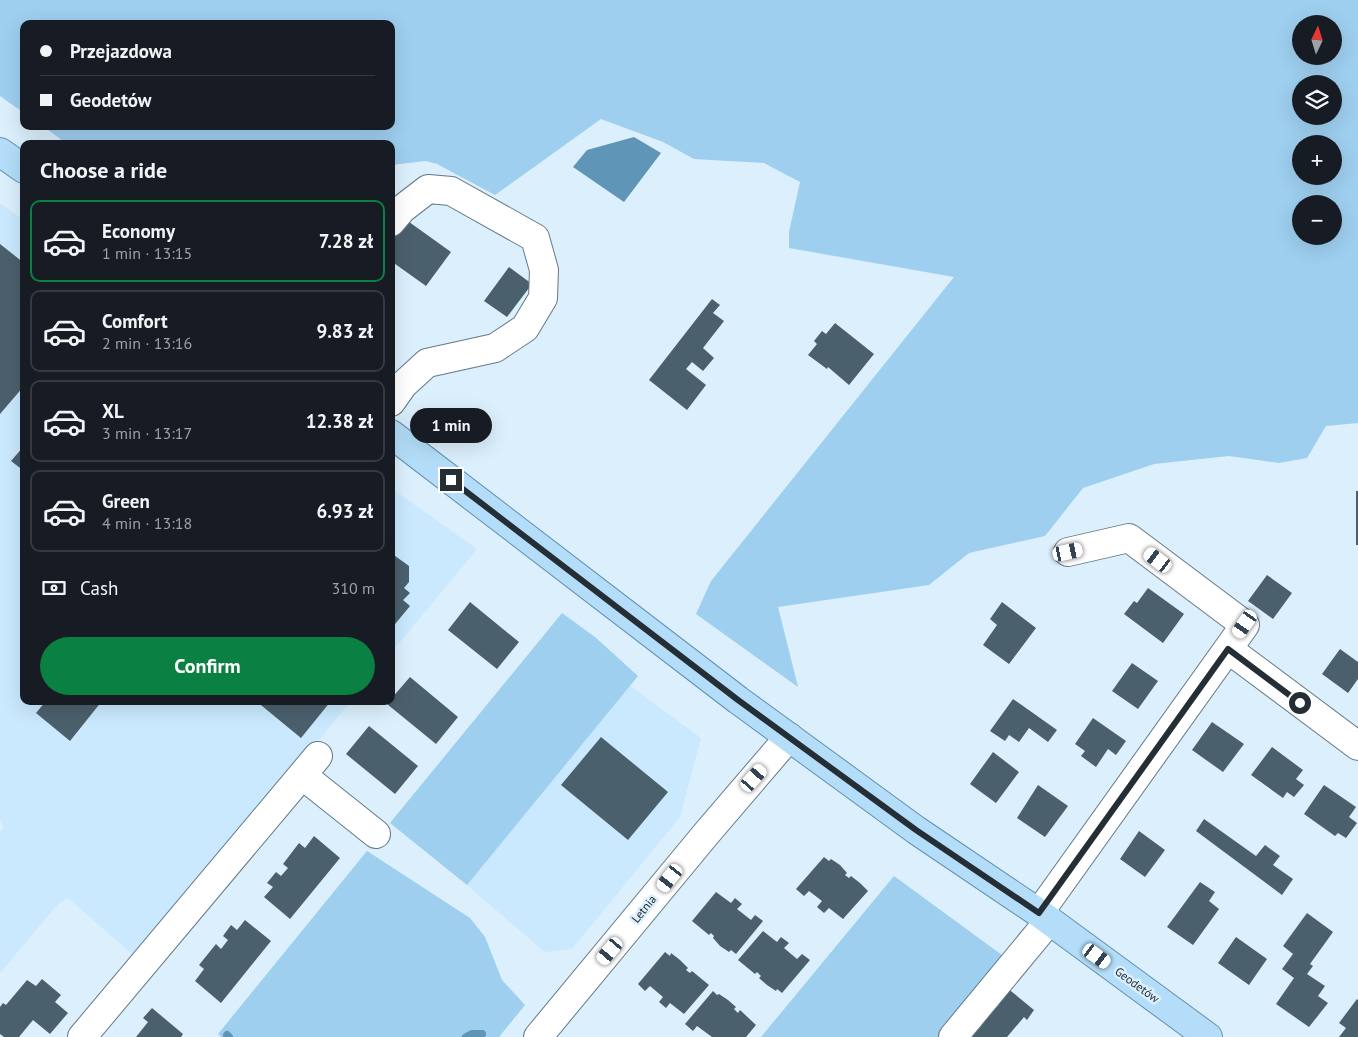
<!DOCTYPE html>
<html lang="en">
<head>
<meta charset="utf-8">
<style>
	body { margin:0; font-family:"PT Sans",sans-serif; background:#242831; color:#f1f3f6; height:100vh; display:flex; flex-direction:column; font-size:19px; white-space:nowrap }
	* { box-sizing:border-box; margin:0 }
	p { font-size:16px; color:#9ea1a6 }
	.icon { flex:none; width:28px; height:28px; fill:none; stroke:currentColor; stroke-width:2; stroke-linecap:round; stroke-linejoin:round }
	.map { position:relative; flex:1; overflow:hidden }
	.details { position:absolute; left:20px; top:140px; width:375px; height:565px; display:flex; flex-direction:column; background:#171b24; border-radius:10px; box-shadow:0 5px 20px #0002 }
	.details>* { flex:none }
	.guide { position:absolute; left:20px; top:20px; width:375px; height:110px; border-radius:10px; box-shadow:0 5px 20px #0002; display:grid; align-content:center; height:110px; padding:0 20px; background:#171b24 }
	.needle { width:32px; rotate:4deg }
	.buttons { position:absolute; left:1292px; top:15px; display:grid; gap:10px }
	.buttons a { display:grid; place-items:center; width:50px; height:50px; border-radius:50%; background:#171b24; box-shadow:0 5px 20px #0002; font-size:25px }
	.end { position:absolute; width:22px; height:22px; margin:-11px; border:6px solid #252e34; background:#fff; box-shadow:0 0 0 2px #fff }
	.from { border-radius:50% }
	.bubble { position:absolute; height:35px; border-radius:18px; background:#171b24; box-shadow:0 5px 20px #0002; font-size:16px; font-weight:700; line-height:35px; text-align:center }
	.car { position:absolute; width:15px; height:30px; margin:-15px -8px; border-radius:6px; box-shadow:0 0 4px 1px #0007; background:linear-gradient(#fff 24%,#345 0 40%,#fff 0 76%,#345 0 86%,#fff 0) }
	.guide b { display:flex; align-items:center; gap:18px; height:48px; font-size:19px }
	.guide b+b { border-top:1px solid #363941 }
	.guide i { width:12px; height:12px; background:#f1f3f6 }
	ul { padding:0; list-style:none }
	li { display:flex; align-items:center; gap:15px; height:82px; margin:0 10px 8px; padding:0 10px; border:2px solid #363941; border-radius:10px }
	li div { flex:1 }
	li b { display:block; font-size:19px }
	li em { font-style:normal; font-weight:700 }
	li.current { border-color:#0b8043 }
	li>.icon { width:45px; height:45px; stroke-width:1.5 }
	h2 { padding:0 20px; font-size:22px; line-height:60px }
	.pay { display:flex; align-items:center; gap:12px; height:55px; padding:0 20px; font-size:19px }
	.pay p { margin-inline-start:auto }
	.button { display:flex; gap:10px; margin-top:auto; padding:10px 20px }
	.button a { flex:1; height:58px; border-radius:30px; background:#0b8043; color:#fff; font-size:20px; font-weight:700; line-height:58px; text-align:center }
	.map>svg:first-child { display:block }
	.built { fill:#cae9fe }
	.green { fill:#9ecfef; fill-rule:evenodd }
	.water { fill:#5f95b6 }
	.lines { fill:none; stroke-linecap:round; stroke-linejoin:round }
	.stream { stroke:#5f95b6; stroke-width:8 }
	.building { fill:#4b606d }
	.minor-casing { stroke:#637987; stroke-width:30 }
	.major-casing { stroke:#6191b0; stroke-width:30 }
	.minor { stroke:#fff; stroke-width:28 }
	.major { stroke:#b3ddf8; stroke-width:28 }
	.route { stroke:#252e34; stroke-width:6 }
	.labels { text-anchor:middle; stroke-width:5; stroke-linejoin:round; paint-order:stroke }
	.street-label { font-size:12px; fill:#252e34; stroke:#dbeffc }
</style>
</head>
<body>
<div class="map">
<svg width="1358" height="1037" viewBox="0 0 1358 1037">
	<rect width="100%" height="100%" fill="#dbeffc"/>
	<!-- built -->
	<path class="built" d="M0,203L24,220V701H351L138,959L68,898L58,904L0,973V832L4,827L0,820Z
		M391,488L477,549L391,653Z
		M629,685L701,738L680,817L572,949L545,952L467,885Z"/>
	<!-- green -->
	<path class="green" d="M0,0H1358V423L1326,426L1307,458L1279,463L1229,456L1154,464L1083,488L1045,536L969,553L929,585L778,607L798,687L696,614L711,581L954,277L789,248V232L800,182L764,163L694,159L663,142L601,119L495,195L437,164L426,161L391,165V144H67L43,126H391V24H24V113L0,96ZM1301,24H1334V56H1301ZM1301,84H1334V116H1301ZM1301,144H1334V176H1301ZM1301,204H1334V236H1301Z
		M562,613L595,637L638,676L467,885L390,823Z
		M367,851L470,918L485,937L502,980L525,1005L499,1037H221L218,1034Z
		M894,876L1006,958L941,1037H761Z"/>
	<!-- water -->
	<path class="water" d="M634,137L661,153L624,202L573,167L587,150Z"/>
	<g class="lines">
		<!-- stream -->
		<path class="stream" d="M227,1035L229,1037
			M466,1037L472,1034H482"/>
	</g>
	<!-- building -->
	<path class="building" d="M391,209L451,252L426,286L391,261Z
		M0,244L24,263V386L0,414Z
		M509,267L532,284L507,317L484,301Z
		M712,299L720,305L713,313L724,321L703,348L714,358L703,371L692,362L686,369L706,385L687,410L649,380Z
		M835,323L874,354L849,385L828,367L827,369L808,355L817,344L814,341L822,331L826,334Z
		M24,446V471L11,461Z
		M1356,491H1358V545H1356Z
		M391,553L409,566V582L404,588L410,593L403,600L410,606L391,629Z
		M1267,575L1292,593L1273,619L1248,601Z
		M1148,588L1184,614L1163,643L1124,614L1134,601L1137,603Z
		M470,602L519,642L497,669L448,630Z
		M1002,602L1036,628L1009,664L983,645L997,625L990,619Z
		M1340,649L1358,662V679L1348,693L1322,674Z
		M1132,663L1158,681L1138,709L1112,691Z
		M410,677L458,717L436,744L387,704L391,701V699Z
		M1013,699L1057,730L1048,742L1029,728L1019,742L1009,735L1005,741L990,731Z
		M46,701H102L70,741L36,713Z
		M256,701H331L301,738Z
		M1093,718L1126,741L1116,755L1108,749L1096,767L1081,756L1085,751L1075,744Z
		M1212,722L1244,744L1223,772L1192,750Z
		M369,726L418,766L395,794L346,754Z
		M601,737L668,792L628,840L561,785Z
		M1272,747L1303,770L1296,779L1304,785L1294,797L1287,792L1283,798L1251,775Z
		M993,752L1019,772L996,803L970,784Z
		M1038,785L1068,806L1045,837L1017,818Z
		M1324,785L1356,807L1349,817L1357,823L1346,838L1338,833L1335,836L1304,814Z
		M1204,819L1256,856L1265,845L1280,856L1273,865L1293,879L1282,895L1196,831Z
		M1139,831L1165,850L1145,877L1120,859Z
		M314,836L340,858L290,919L264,897L273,887L267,883L276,872L281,876L288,868L283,864L299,843L305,848Z
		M824,857L829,861L831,859L840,865L847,873L845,875L849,878L851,876L860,883L868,891L843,919L829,908L824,913L817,907L822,901L809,891L804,896L796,889Z
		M1200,882L1215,892L1209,901L1219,909L1193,945L1167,927Z
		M716,892L731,903L735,898L742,904L737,909L751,920L755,915L763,921L736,954L731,950L729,952L720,946L713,938L714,936L711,933L709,935L692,921Z
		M1307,913L1333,932L1310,964L1313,966L1307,974L1325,986L1318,996L1328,1003L1309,1027L1276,1004L1294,978L1282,969L1293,954L1283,946Z
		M245,920L271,941L221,1003L195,981L204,969L199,965L216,944L221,949L228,940L223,936L231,925L237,930Z
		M763,931L777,942L781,937L789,943L784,948L797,959L802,954L810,960L782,993L777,989L776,991L767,985L759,978L761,976L757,972L755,974L738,960Z
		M1236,937L1267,959L1249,985L1218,963Z
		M665,952L670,956L671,953L680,960L688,968L686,970L690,973L692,971L709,985L684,1014L670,1003L666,1008L659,1002L663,997L650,986L645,991L638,984Z
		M42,979L61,995L55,1002L68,1013L50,1034L33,1020L19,1037H4L0,1034V1007L3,1003L6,1005L27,980L36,986Z
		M1006,987L1034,1010L1027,1020L1024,1017L1007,1037H965L974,1025L979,1029L982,1025L977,1021L993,1003L997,1007L1000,1003L996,999Z
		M713,991L717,995L719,994L728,1000L736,1007L734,1009L738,1013L740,1010L756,1025L746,1037H712L697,1026L693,1031L685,1024Z
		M1357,999L1358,1000V1037H1339L1346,1028L1339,1023Z
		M152,1008L183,1034L181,1037H136L148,1022L143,1018Z"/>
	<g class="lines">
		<defs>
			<path id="minor" d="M391,222L402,209L428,189L451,191L535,238L544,270L543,298L525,328L495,348L427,363L403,385L391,402
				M1228,649L1358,746
				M302,775L376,834
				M1039,913L1245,625L1129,538L1068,552
				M82,1037L318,756
				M538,1037L706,834L789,737
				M953,1037L1049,921"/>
			<path id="major" d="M0,152L24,169
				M391,434L738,700L916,830L1039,913L1208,1037"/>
		</defs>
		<!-- minor casing -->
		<use href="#minor" class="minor-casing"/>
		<!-- major casing -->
		<use href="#major" class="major-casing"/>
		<!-- minor -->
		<use href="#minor" class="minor"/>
		<!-- major -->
		<use href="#major" class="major"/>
	</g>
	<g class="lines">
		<!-- route -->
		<path class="route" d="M451,480L738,700L916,830L1039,913L1228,649L1300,703"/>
	</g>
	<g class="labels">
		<!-- street labels -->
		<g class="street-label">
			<text transform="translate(644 909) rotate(-51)" y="4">Letnia</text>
			<text transform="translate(1137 985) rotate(36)" y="4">Geodetów</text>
		</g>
	</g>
</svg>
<div class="buttons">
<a><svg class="needle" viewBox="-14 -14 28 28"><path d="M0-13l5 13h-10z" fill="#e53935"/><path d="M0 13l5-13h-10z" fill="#9ea1a6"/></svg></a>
<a><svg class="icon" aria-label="layers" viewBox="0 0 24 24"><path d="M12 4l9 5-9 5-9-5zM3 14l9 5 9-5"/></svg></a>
<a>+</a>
<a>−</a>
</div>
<i class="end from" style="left:1300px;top:703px"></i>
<i class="end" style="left:451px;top:480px"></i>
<div class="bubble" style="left:410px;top:408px;width:82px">1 min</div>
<i class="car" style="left:1068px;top:552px;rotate:78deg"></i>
<i class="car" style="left:1158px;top:560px;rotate:307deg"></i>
<i class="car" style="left:1245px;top:624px;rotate:215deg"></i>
<i class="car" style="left:754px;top:778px;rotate:41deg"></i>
<i class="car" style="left:670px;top:878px;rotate:219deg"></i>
<i class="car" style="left:610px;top:951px;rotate:220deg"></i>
<i class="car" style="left:1097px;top:956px;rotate:126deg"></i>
<div class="guide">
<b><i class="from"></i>Przejazdowa</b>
<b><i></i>Geodetów</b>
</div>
<section class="details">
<h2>Choose a ride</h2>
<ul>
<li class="current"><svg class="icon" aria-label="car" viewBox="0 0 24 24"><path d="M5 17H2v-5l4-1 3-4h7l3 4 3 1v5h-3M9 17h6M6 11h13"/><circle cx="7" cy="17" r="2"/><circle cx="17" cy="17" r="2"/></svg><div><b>Economy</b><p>1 min · 13:15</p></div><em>7.28 zł</em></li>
<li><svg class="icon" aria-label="car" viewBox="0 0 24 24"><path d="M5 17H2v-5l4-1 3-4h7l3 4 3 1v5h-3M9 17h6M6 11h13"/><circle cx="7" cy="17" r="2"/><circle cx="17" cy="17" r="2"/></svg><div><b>Comfort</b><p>2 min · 13:16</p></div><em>9.83 zł</em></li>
<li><svg class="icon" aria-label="car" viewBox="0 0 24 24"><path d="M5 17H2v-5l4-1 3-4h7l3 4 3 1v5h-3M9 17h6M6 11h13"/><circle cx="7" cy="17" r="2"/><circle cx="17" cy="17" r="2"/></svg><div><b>XL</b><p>3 min · 13:17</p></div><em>12.38 zł</em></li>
<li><svg class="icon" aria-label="car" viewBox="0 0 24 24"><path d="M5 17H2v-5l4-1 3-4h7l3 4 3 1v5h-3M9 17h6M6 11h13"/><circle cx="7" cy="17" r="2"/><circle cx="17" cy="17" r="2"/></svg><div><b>Green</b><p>4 min · 13:18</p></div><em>6.93 zł</em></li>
</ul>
<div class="pay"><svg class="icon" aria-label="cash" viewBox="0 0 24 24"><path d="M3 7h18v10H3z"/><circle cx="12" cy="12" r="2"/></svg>Cash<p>310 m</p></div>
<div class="button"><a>Confirm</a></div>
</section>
</div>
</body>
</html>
